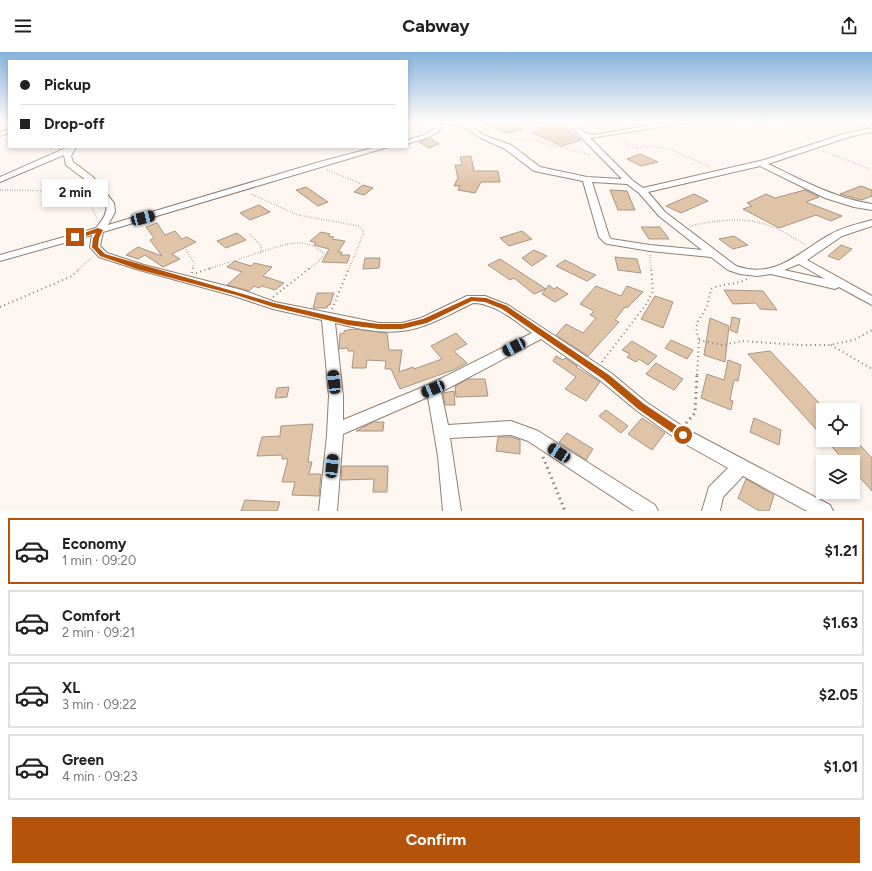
<!DOCTYPE html>
<html lang="en">
<head>
<meta charset="utf-8">
<style>
	body { margin:0; font-family:Figtree,sans-serif; background:#f2f2f2; color:#222; height:100vh; display:flex; flex-direction:column; font-size:15px; white-space:nowrap }
	* { box-sizing:border-box; margin:0 }
	p { font-size:13px; color:#767676 }
	.icon { flex:none; width:22px; height:22px; fill:none; stroke:currentColor; stroke-width:2; stroke-linecap:round; stroke-linejoin:round }
	.map { position:relative; height:459px; overflow:hidden }
	.sheet { display:flex; flex-direction:column; background:#fff; flex:1 }
	.sheet>* { flex:none }
	.banner { position:absolute; left:8px; top:8px; width:400px; height:88px; border-radius:0px; box-shadow:0 2px 6px #0003; display:grid; align-content:center; height:88px; padding:0 12px; background:#fff }
	.buttons { position:absolute; left:816px; top:351px; display:grid; gap:8px }
	.buttons a { display:grid; place-items:center; width:44px; height:44px; border-radius:0px; background:#fff; box-shadow:0 2px 6px #0003; font-size:20px }
	.end { position:absolute; width:18px; height:18px; margin:-9px; border:5px solid #b45309; background:#fff; box-shadow:0 0 0 2px #fff }
	.from { border-radius:50% }
	.bubble { position:absolute; height:28px; border-radius:0px; background:#fff; box-shadow:0 2px 6px #0003; font-size:13px; font-weight:700; line-height:28px; text-align:center }
	.car { position:absolute; width:12px; height:24px; margin:-12px -6px; border-radius:5px; box-shadow:0 0 3px 1px #0007; background:linear-gradient(#222 24%,#8ab4d8 0 40%,#222 0 76%,#8ab4d8 0 86%,#222 0) }
	.banner b { display:flex; align-items:center; gap:14px; height:38px; font-size:15px }
	.banner b+b { border-top:1px solid #e0e0e0 }
	.banner i { width:10px; height:10px; background:#222 }
	ul { padding:7px 0 0; list-style:none }
	li { display:flex; align-items:center; gap:12px; height:66px; margin:0 8px 6px; padding:0 4px; border:2px solid #e0e0e0; border-radius:0px }
	li div { flex:1 }
	li b { display:block; font-size:15px }
	li em { font-style:normal; font-weight:700 }
	li.on { border-color:#b45309 }
	li>.icon { width:36px; height:36px; stroke-width:1.5 }
	.primary-button { display:flex; gap:8px; margin-top:auto; padding:8px 12px }
	.primary-button a { flex:1; height:46px; border-radius:0px; background:#b45309; color:#fff; font-size:16px; font-weight:700; line-height:46px; text-align:center }
	header { display:flex; justify-content:space-between; align-items:center; height:52px; padding:0 12px; background:#fff; font-size:18px; font-weight:700 }
	.map>svg:first-child { display:block }
	.building { fill:#e0c4a8; stroke:#a79686 }
	.lines { fill:none; stroke-linecap:round; stroke-linejoin:round }
	.minor-casing { stroke:#928071; stroke-width:2 }
	.path-far2 { stroke:#88817b; stroke-width:1.5; stroke-dasharray:0.5 2; stroke-linecap:butt }
	.path-far1 { stroke:#88817b; stroke-width:2; stroke-dasharray:1 3.5; stroke-linecap:butt }
	.path { stroke:#88817b; stroke-width:3; stroke-dasharray:1.5 4; stroke-linecap:butt }
	.minor { fill:#fff; fill-rule:evenodd }
	.route { fill:#b45309 }
</style>
</head>
<body>
<header><svg class="icon" aria-label="menu" viewBox="0 0 24 24"><path d="M4 6h16M4 12h16M4 18h16"/></svg>Cabway<svg class="icon" aria-label="share" viewBox="0 0 24 24"><path d="M12 15V3M7 8l5-5 5 5M5 13v7h14v-7"/></svg></header>
<div class="map">
<svg width="872" height="459" viewBox="0 0 872 459">
	<rect width="100%" height="100%" fill="#fef6f0"/>
	<!-- building -->
	<path class="building" d="M477,69H516L511,72L523,78L506,81Z
		M539,69H555L581,88L562,94L532,81L546,74Z
		M430,86L439,92L429,96L419,90Z
		M640,102L658,110L641,114L627,107Z
		M471,104L474,119H498L500,130H481L475,141L458,138L460,134H454L458,126L455,113H462L460,105Z
		M363,133L373,136L364,143L354,140Z
		M861,134L872,138V144L862,148L840,142Z
		M306,135L328,150L318,154L296,138Z
		M610,138L627,139L635,158H618Z
		M805,138L819,145L806,150L842,164L831,169L816,163L779,176L743,157L752,154L747,151L766,142L775,146Z
		M694,142L708,149L681,161L666,154Z
		M259,153L270,160L250,168L240,161Z
		M157,171L165,183L175,179L182,187L187,185L196,190L172,202L180,207L163,215L145,203L138,207L126,203L138,195L162,204L150,188L154,186L146,175Z
		M641,175H660L669,187H649Z
		M522,179L532,187L509,194L500,186Z
		M321,180L330,182L328,184L334,185L332,187L345,189L338,200H342L341,203H350L347,211L322,210L329,197L314,193L316,191L310,189Z
		M237,181L246,188L226,196L217,189Z
		M734,184L748,193L733,197L719,187Z
		M841,193L852,197L839,208L828,204Z
		M534,198L547,204L532,214L522,206Z
		M615,205L637,207L641,221L618,218Z
		M365,206H380L379,216L363,217Z
		M500,207L503,209L546,237L534,242L514,226L510,228L488,213Z
		M565,208L579,215V216L596,223L587,229L556,214Z
		M235,209L251,214L254,211L272,215L263,224L284,231L275,238L262,234L259,236L254,234L249,239L227,233L242,220L227,215Z
		M549,233L554,237L557,235L568,242L555,250L542,242Z
		M596,234L621,244L627,234L643,240L627,256L625,255L615,268L619,270L588,304L556,283L566,272L583,281L596,266L590,263L594,259L580,252Z
		M724,238L763,239L777,258L760,257L756,251L733,252Z
		M317,241H334L330,253H328L327,256H313Z
		M655,244L673,250L663,276L641,267Z
		M732,265L740,267L737,281L730,278Z
		M710,266L729,274L725,310L704,303Z
		M355,277L387,281L389,298H402L399,320L413,315L414,317L442,307L431,294L456,281L467,292L454,299L467,311L453,318L400,337L391,317H385L386,309L367,308L366,316H352L354,299H348V296L339,297L340,282L344,281V279L348,278Z
		M671,288L693,298L687,307L665,296Z
		M632,289L657,304L648,313L639,307L636,310L627,305L630,302L622,298Z
		M770,299L823,355V385L748,302Z
		M556,304L563,308L565,306L577,314L576,315L600,330L586,349L565,337L576,325L553,309Z
		M728,308L741,313L738,329L734,328L730,348L733,349L731,358L701,346L707,322L724,328Z
		M656,311L683,327L674,338L646,322Z
		M468,327H485L488,344L456,345L455,334Z
		M289,335L287,345L275,346L277,336Z
		M454,339L455,353H445L443,341Z
		M606,358L628,374L621,381L599,364Z
		M642,366L665,381L652,398L628,382Z
		M754,366L781,378L779,393L750,380Z
		M373,370H384L383,379H356Z
		M313,372L308,410H312L309,422H321L319,444L292,443L295,430H282L288,407H282V403L257,404L262,385L280,384L281,374Z
		M567,381L593,397L586,408L559,390Z
		M498,385H511L520,388V402L496,399Z
		M826,388H855L872,406V439L853,418V410H845Z
		M342,414H388L387,440H373L374,427L341,428Z
		M746,427L774,443L769,459H759L738,446Z
		M245,448L280,450L277,459H241Z"/>
	<g class="lines">
		<defs>
			<path id="minor" d="M425,69H467V71L483,83L511,93L540,115L587,125L622,127L565,69H572L585,81L594,83L675,69H688L685,71L590,86L632,128L643,136L764,108L847,81L872,76L850,69H860L872,72V80L852,84L768,112C802,128 834,146 872,152V158L854,155L825,146L760,114L648,140L665,160L736,214C776,228 800,199 831,182C843,175 858,172 872,168V174L842,184L807,208L872,244V253L839,235L835,237L771,222L757,224L740,222L728,218L711,205L650,199L608,192L605,191L599,185L583,129L534,119L505,97L479,85L461,73L437,71L443,75V77L429,85L407,92V88L425,83L436,76ZM592,130L627,132L639,141L659,164L702,198L650,193L611,187L609,184ZM799,212L825,227L784,218Z
				M9,77V81L0,84V80Z
				M68,95H76L71,104L73,110L93,125L114,151L115,160L108,173L316,111L376,95H388L103,180L100,194L107,201L144,213L242,238L275,250L379,271H402L421,266L467,244H485L508,253L611,321L646,350L688,378L830,453L833,459H807L743,424L723,445L720,459H702L709,435L728,416L678,388L636,358L601,329L541,287L441,340L448,373L511,369L538,379L655,453L658,459H634L528,389L511,383L450,386L461,459H443L438,404L428,345L343,382L337,459H319L327,383L329,344L322,268L273,257L234,244L136,217L99,205L90,195L92,183L0,209V203L96,176C102,168 108,162 106,151L87,129L66,113L64,103L0,130V125ZM473,251C495,251 515,269 532,281L428,333L343,368V344L335,271C356,276 379,282 402,279C427,276 450,262 473,251Z"/>
		</defs>
		<!-- minor casing -->
		<use href="#minor" class="minor-casing"/>
		<!-- path-far2 -->
		<path class="path-far2" d="M721,69L751,76L776,75L813,87
			M511,87L536,89L591,103
			M617,87L636,96L651,94L670,97L710,115
			M823,99L872,118
			M327,118L362,132
			M0,138L74,139L89,148L97,167
			M251,142L298,163L359,174L364,180L349,217
			M690,174C717,168 746,164 773,175C785,180 795,187 806,193
			M186,198L194,211L193,217
			M261,200C283,193 306,183 324,202L319,209L309,217
			M650,203L651,217
			M79,217L92,205
			M208,217L261,200V194L249,181"/>
		<!-- path-far1 -->
		<path class="path-far1" d="M192,221L193,216
			M196,221L211,216
			M273,245L310,216
			M0,255L72,224L80,216
			M332,257L349,216
			M699,288L722,293L743,289L799,293H830L854,288L872,278
			M831,293L872,317
			M602,310L647,251L653,239L651,216
			M697,323L699,288L696,276L698,269L707,255L711,237C723,231 736,233 747,227"/>
		<!-- path -->
		<path class="path" d="M686,371L695,361L697,322
			M543,405L565,459"/>
		<!-- minor -->
		<use href="#minor" class="minor"/>
	</g>
	<!-- sky -->
	<linearGradient id="sky" x2="0" y2="1"><stop stop-color="#85b2db"/><stop offset="0.52" stop-color="#fffbf8"/><stop offset="1" stop-color="#fffbf8" stop-opacity="0"/></linearGradient>
	<rect width="872" height="133" fill="url(#sky)"/>
	<!-- route -->
	<path class="route" d="M98,176L103,178L99,186L98,195L105,202L274,251L348,268L379,272H402L423,267L471,245L486,246L507,254L609,323L644,352L686,380L688,383L683,387L680,386L638,357L603,327L502,257L485,250L472,249L427,271L402,277H379L348,273L273,255L236,243L137,217L100,204L92,195L93,186L96,181L75,187L73,185Z"/>
</svg>
<div class="buttons">
<a><svg class="icon" aria-label="locate" viewBox="0 0 24 24"><circle cx="12" cy="12" r="6"/><path d="M12 2v4M12 18v4M2 12h4M18 12h4"/></svg></a>
<a><svg class="icon" aria-label="layers" viewBox="0 0 24 24"><path d="M12 4l9 5-9 5-9-5zM3 14l9 5 9-5"/></svg></a>
</div>
<i class="end from" style="left:683px;top:383px"></i>
<i class="end" style="left:75px;top:185px"></i>
<div class="bubble" style="left:42px;top:127px;width:66px">2 min</div>
<i class="car" style="left:143px;top:166px;rotate:75deg"></i>
<i class="car" style="left:514px;top:295px;rotate:243deg"></i>
<i class="car" style="left:334px;top:330px;rotate:354deg"></i>
<i class="car" style="left:433px;top:337px;rotate:247deg"></i>
<i class="car" style="left:559px;top:401px;rotate:303deg"></i>
<i class="car" style="left:332px;top:414px;rotate:6deg"></i>
<div class="banner">
<b><i class="from"></i>Pickup</b>
<b><i></i>Drop-off</b>
</div>
</div>
<section class="sheet">
<ul>
<li class="on"><svg class="icon" aria-label="car" viewBox="0 0 24 24"><path d="M5 17H2v-5l4-1 3-4h7l3 4 3 1v5h-3M9 17h6M6 11h13"/><circle cx="7" cy="17" r="2"/><circle cx="17" cy="17" r="2"/></svg><div><b>Economy</b><p>1 min · 09:20</p></div><em>$1.21</em></li>
<li><svg class="icon" aria-label="car" viewBox="0 0 24 24"><path d="M5 17H2v-5l4-1 3-4h7l3 4 3 1v5h-3M9 17h6M6 11h13"/><circle cx="7" cy="17" r="2"/><circle cx="17" cy="17" r="2"/></svg><div><b>Comfort</b><p>2 min · 09:21</p></div><em>$1.63</em></li>
<li><svg class="icon" aria-label="car" viewBox="0 0 24 24"><path d="M5 17H2v-5l4-1 3-4h7l3 4 3 1v5h-3M9 17h6M6 11h13"/><circle cx="7" cy="17" r="2"/><circle cx="17" cy="17" r="2"/></svg><div><b>XL</b><p>3 min · 09:22</p></div><em>$2.05</em></li>
<li><svg class="icon" aria-label="car" viewBox="0 0 24 24"><path d="M5 17H2v-5l4-1 3-4h7l3 4 3 1v5h-3M9 17h6M6 11h13"/><circle cx="7" cy="17" r="2"/><circle cx="17" cy="17" r="2"/></svg><div><b>Green</b><p>4 min · 09:23</p></div><em>$1.01</em></li>
</ul>
<div class="primary-button"><a>Confirm</a></div>
</section>
</body>
</html>
